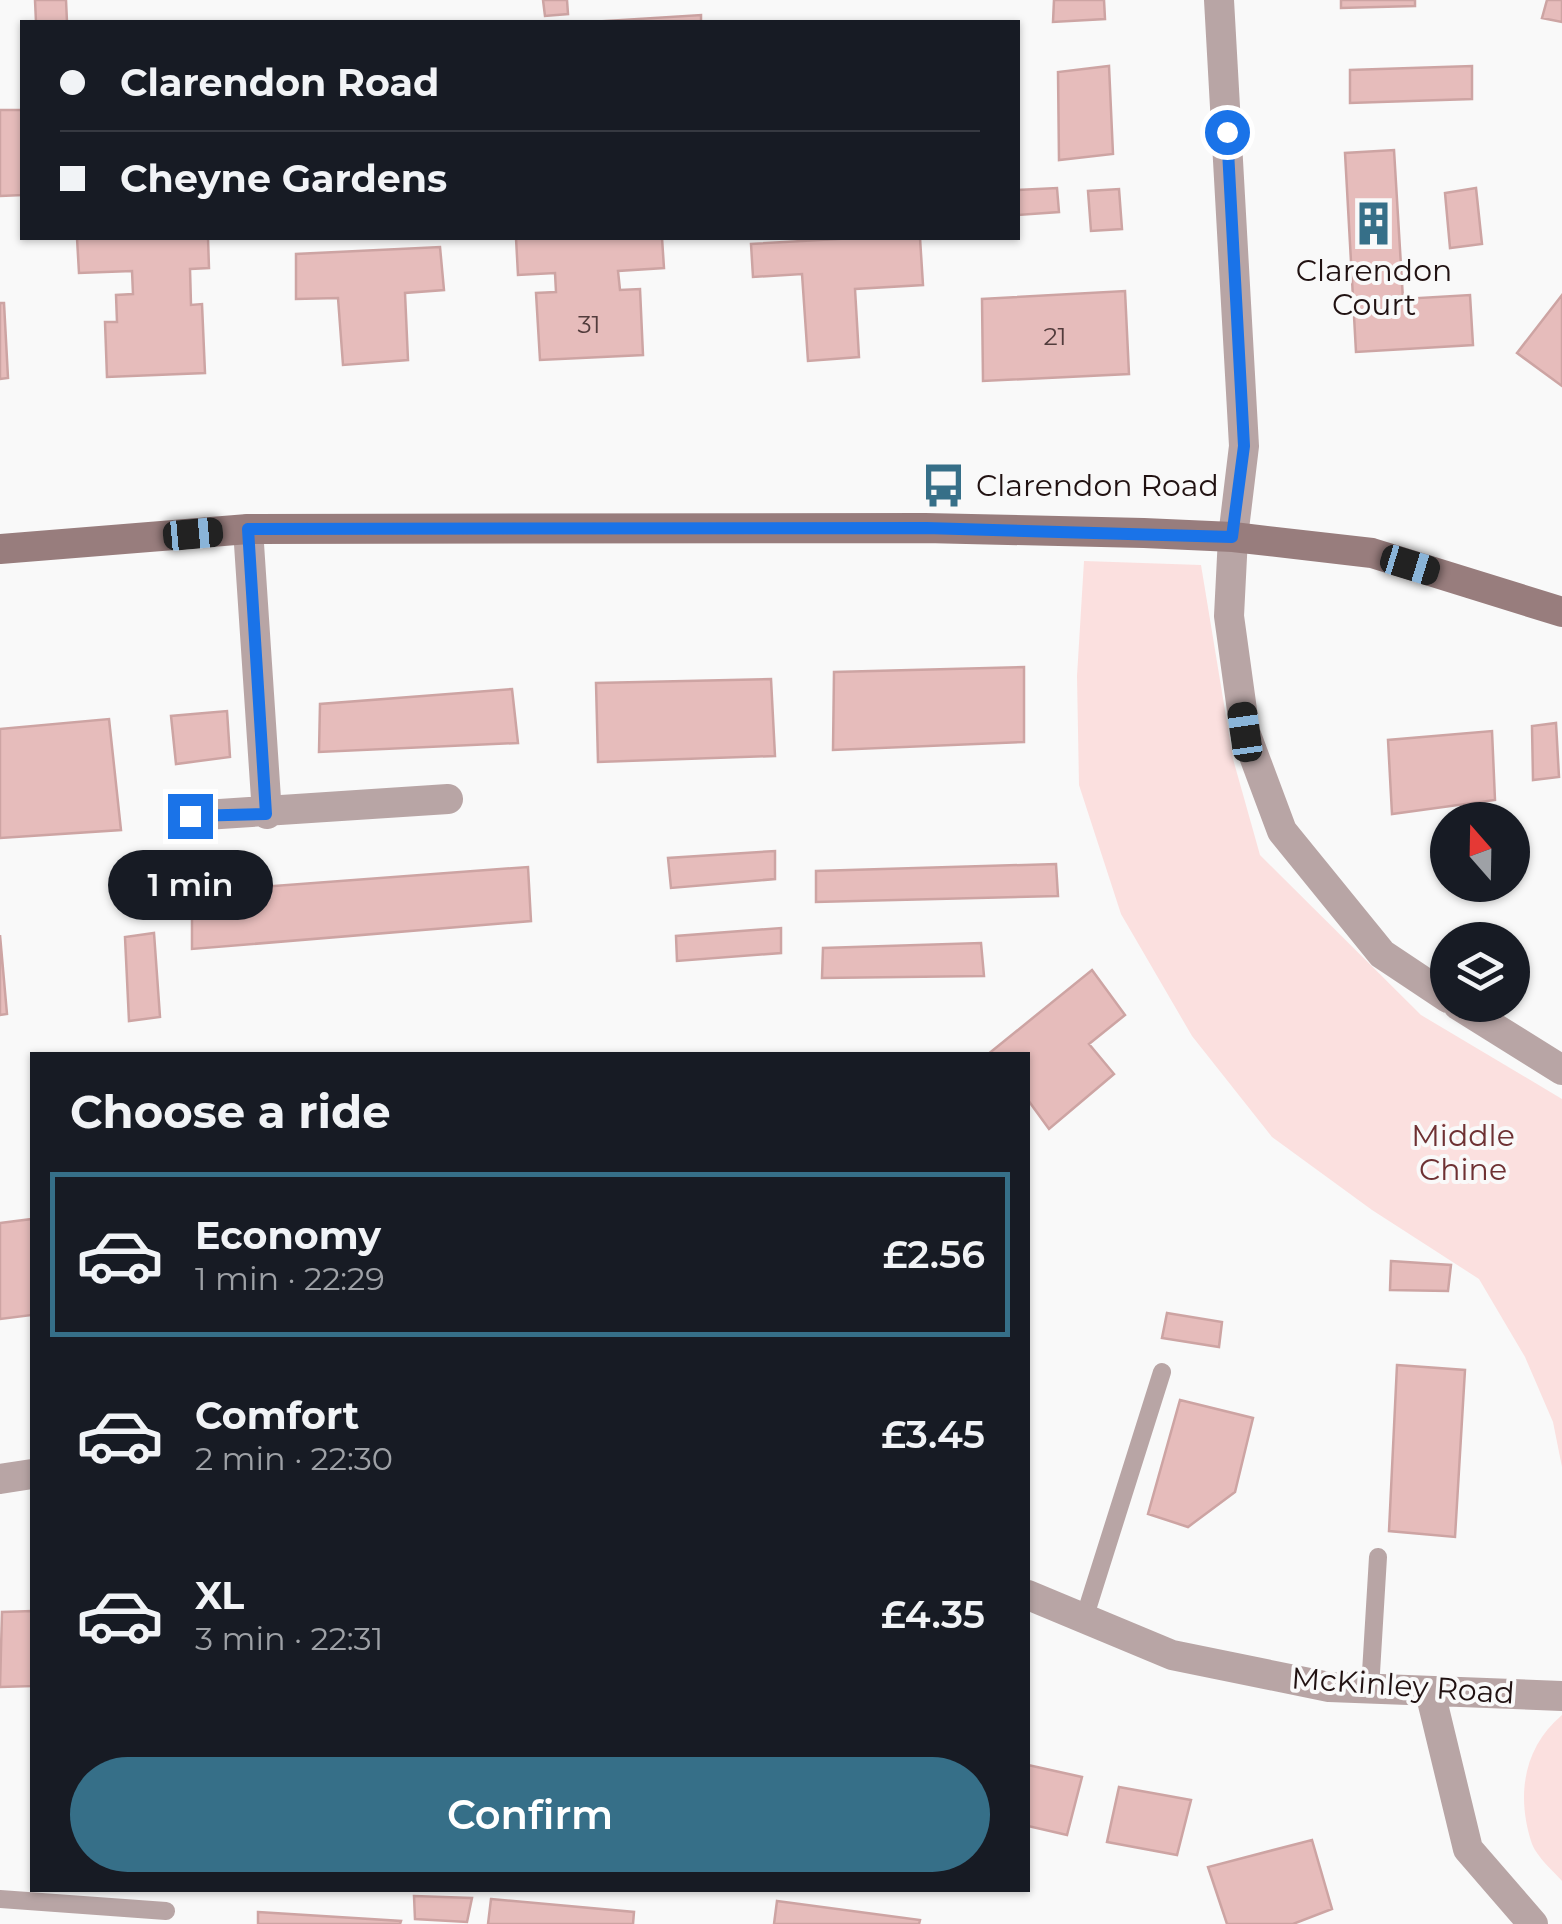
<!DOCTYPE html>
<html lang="en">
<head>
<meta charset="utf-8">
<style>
	body { margin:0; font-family:Montserrat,sans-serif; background:#242831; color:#f1f3f6; height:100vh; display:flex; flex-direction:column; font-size:38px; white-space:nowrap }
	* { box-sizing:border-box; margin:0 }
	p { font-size:32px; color:#9ea1a6 }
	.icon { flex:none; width:55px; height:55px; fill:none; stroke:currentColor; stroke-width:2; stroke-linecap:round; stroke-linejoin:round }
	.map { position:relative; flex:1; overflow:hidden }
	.side { position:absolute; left:30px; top:1052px; width:1000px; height:840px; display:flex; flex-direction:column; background:#171b24; border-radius:0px; box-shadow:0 2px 8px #0004 }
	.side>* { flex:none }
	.guide { position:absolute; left:20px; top:20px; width:1000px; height:220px; border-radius:0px; box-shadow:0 2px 8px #0004; display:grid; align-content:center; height:220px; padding:0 40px; background:#171b24 }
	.needle { width:65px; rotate:340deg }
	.controls { position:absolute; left:1430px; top:802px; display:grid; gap:20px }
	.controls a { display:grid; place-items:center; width:100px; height:100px; border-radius:50%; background:#171b24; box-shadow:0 2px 8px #0004; font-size:50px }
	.end { position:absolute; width:45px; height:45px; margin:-22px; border:12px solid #1a73e8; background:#fff; box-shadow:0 0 0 5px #fff }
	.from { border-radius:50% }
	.bubble { position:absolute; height:70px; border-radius:35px; background:#171b24; box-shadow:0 2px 8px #0004; font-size:32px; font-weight:600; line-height:70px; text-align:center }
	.car { position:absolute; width:30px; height:60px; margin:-30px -15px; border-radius:12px; box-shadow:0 0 8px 2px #0007; background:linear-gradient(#222 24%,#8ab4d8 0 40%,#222 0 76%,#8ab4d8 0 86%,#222 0) }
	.guide b { display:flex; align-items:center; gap:35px; height:95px; font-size:38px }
	.guide b+b { border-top:2px solid #363941 }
	.guide i { width:25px; height:25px; background:#f1f3f6 }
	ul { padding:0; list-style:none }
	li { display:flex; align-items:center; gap:30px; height:165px; margin:0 20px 15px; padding:0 20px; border:5px solid transparent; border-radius:0px }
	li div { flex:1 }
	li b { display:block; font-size:38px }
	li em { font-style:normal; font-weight:600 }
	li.on { border-color:#366f88 }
	li>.icon { width:90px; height:90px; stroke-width:1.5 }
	h2 { padding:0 40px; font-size:45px; line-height:120px }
	.primary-button { display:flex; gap:20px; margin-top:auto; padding:20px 40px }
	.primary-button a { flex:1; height:115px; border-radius:60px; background:#366f88; color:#fff; font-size:40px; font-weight:600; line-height:115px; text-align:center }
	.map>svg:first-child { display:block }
	.green { fill:#fbe0df }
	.building { fill:#e6bcbb; stroke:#cda4a3; stroke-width:2.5 }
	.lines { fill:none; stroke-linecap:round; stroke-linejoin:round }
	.lane { stroke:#b8a5a5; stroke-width:18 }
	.street { stroke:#b8a5a5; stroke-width:30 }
	.secondary { stroke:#987d7d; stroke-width:30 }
	.route { stroke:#1a73e8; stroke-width:12 }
	.labels { text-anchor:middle; stroke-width:8; stroke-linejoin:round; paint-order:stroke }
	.number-label { font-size:25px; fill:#523c3c }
	.poi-label { font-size:30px; fill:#211212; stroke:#f9f9f9 }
	.park-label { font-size:30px; fill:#6e3133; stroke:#f9f9f9 }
	.street-label { font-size:30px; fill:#211212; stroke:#f9f9f9 }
</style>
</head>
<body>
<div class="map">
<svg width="1562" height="1924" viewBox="0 0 1562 1924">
	<rect width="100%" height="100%" fill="#f9f9f9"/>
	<!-- green -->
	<path class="green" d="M1084,561L1201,565L1233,759L1260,855L1421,1015L1562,1099V1467L1553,1422L1525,1357L1479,1279L1372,1210L1272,1137L1192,1036L1121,914L1079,785L1077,676Z
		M1562,1715V1881C1553,1871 1537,1857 1532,1844C1516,1796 1523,1748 1562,1715Z"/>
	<!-- building -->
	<path class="building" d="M35,0H66L67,22H36Z
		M543,0H567L568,14L545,16Z
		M1054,0H1104L1105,19L1053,22Z
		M1341,0H1415V6L1341,8Z
		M1547,0H1562V22L1542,18Z
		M701,15V22H590Z
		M1109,66L1113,154L1059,160L1058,72Z
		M1472,66V99L1350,103V70Z
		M0,110H22V195L0,196Z
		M1394,150L1403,299L1470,295L1473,345L1356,352L1345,153Z
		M1057,188L1059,212L1018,215V190Z
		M1476,188L1482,244L1450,248L1445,193Z
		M1119,189L1122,229L1091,231L1088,191Z
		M77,238H208L209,268L190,269L191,305L202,304L205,373L107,377L105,322H117L116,295L133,294L132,271L79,273Z
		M516,238H662L664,268L618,271L620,290L640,289L643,355L540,360L536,293L556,292L555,273L518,275Z
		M855,238H920L923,285L855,289L859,357L808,361L802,274L753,277L751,244Z
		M440,247L444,290L405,293L408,360L343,365L338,298L296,299V254Z
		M1125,291L1129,374L983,381L982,299Z
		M1562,295V386L1517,353Z
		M0,303H4L8,378L0,379Z
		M1024,667V742L833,750L834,672Z
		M771,679L775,756L598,762L596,683Z
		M512,689L518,743L319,752L320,704Z
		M227,711L230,757L176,764L171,716Z
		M109,719L121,830L0,838V729Z
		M1556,723L1559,777L1533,780L1532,726Z
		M1492,731L1495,800L1392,814L1388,740Z
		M775,851V879L671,888L668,858Z
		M1056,864L1058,896L816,902V871Z
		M528,867L531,921L192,949V892Z
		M781,928V953L677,961L676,936Z
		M154,933L160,1017L129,1021L125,937Z
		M0,935L7,1014L0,1015Z
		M981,943L984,976L822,978L823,948Z
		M1092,970L1125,1015L1089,1044L1114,1074L1049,1129L1028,1100V1055H987Z
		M32,1219V1315L0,1319V1223Z
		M1391,1261L1451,1265L1448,1291L1390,1290Z
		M1167,1313L1222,1322L1219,1347L1162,1338Z
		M1397,1365L1465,1370L1455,1537L1389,1531Z
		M1180,1400L1253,1418L1235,1492L1188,1527L1148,1514Z
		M32,1611V1686L0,1687L2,1612Z
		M1028,1765L1082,1777L1067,1835L1028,1826Z
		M1119,1787L1191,1800L1177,1855L1107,1842Z
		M1312,1840L1332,1909L1293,1924H1227L1208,1867Z
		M414,1896L472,1898L467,1922L415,1919Z
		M491,1899L634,1912L633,1924H488Z
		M777,1901L920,1920L919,1924H774Z
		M258,1912L401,1921L400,1924H258Z"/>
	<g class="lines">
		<!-- lane -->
		<path class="lane" d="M1084,1619L1162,1372
			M1370,1689L1378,1557
			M0,1899L166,1911"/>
		<!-- street -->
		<path class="street" d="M1219,0L1244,446L1233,537L1229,616L1245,732L1282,831L1382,954L1448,998
			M248,529L267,814
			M190,816L448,799
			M1458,1005L1562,1070
			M0,1479L32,1474
			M1028,1595L1172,1655L1329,1687L1562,1696
			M1430,1692L1468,1849L1533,1924"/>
		<!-- secondary -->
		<path class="secondary" d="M0,549L248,529L925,528L1144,533L1233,537L1372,553L1562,612"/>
	</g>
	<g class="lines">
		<!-- route -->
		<path class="route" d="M190,816L266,814L248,529L926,528L1232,537L1244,446L1227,132"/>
	</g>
	<!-- icons -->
	<defs>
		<symbol id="building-bare" viewBox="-9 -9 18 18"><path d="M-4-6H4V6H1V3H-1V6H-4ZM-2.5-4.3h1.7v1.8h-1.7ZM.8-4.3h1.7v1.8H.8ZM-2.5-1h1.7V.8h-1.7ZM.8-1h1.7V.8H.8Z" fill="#366f88" stroke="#f9f9f9" stroke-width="2.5" paint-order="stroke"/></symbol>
		<symbol id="bus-bare" viewBox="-9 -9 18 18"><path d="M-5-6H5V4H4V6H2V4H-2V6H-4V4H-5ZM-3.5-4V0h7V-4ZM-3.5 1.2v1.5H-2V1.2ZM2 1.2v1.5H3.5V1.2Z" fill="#366f88" stroke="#f9f9f9" stroke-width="2.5" paint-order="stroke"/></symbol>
	</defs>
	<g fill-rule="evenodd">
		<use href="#building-bare" x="1342" y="192" width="63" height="63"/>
		<use href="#bus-bare" x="912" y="454" width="63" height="63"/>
	</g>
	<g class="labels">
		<!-- number labels -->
		<g class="number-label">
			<text x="589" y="333">31</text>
			<text x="1055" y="345">21</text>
		</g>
		<!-- poi labels -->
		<g class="poi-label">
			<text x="1374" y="281">Clarendon<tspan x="1374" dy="34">Court</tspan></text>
			<text x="976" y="496" text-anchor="start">Clarendon Road</text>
		</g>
		<!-- park labels -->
		<g class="park-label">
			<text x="1463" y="1146">Middle<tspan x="1463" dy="34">Chine</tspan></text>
		</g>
		<!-- street labels -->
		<g class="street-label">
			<text transform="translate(1403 1686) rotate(4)" y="10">McKinley Road</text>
		</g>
	</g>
</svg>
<div class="controls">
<a><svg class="needle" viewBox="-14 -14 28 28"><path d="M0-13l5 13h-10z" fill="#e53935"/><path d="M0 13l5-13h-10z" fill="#9ea1a6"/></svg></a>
<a><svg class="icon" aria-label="layers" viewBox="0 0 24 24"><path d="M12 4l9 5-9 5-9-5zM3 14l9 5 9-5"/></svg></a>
</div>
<i class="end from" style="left:1227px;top:132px"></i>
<i class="end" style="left:190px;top:816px"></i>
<div class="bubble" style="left:108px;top:850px;width:165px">1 min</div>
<i class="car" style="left:193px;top:534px;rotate:85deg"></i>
<i class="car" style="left:1410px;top:565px;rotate:107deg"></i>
<i class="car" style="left:1245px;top:732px;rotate:352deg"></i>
<div class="guide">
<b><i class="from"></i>Clarendon Road</b>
<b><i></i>Cheyne Gardens</b>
</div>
<section class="side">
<h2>Choose a ride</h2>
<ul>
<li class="on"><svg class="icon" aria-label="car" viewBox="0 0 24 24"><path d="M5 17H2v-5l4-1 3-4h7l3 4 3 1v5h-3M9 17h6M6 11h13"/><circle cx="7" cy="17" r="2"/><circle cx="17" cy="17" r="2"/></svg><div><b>Economy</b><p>1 min · 22:29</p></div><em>£2.56</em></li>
<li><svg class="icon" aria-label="car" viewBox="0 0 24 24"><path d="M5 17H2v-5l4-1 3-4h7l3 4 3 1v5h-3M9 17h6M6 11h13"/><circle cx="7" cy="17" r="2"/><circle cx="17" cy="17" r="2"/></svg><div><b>Comfort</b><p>2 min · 22:30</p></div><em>£3.45</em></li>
<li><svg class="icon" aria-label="car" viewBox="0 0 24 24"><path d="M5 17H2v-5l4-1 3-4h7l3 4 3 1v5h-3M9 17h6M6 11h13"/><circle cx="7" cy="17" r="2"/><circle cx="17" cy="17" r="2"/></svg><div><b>XL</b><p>3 min · 22:31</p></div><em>£4.35</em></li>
</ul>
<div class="primary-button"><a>Confirm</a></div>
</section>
</div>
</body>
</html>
